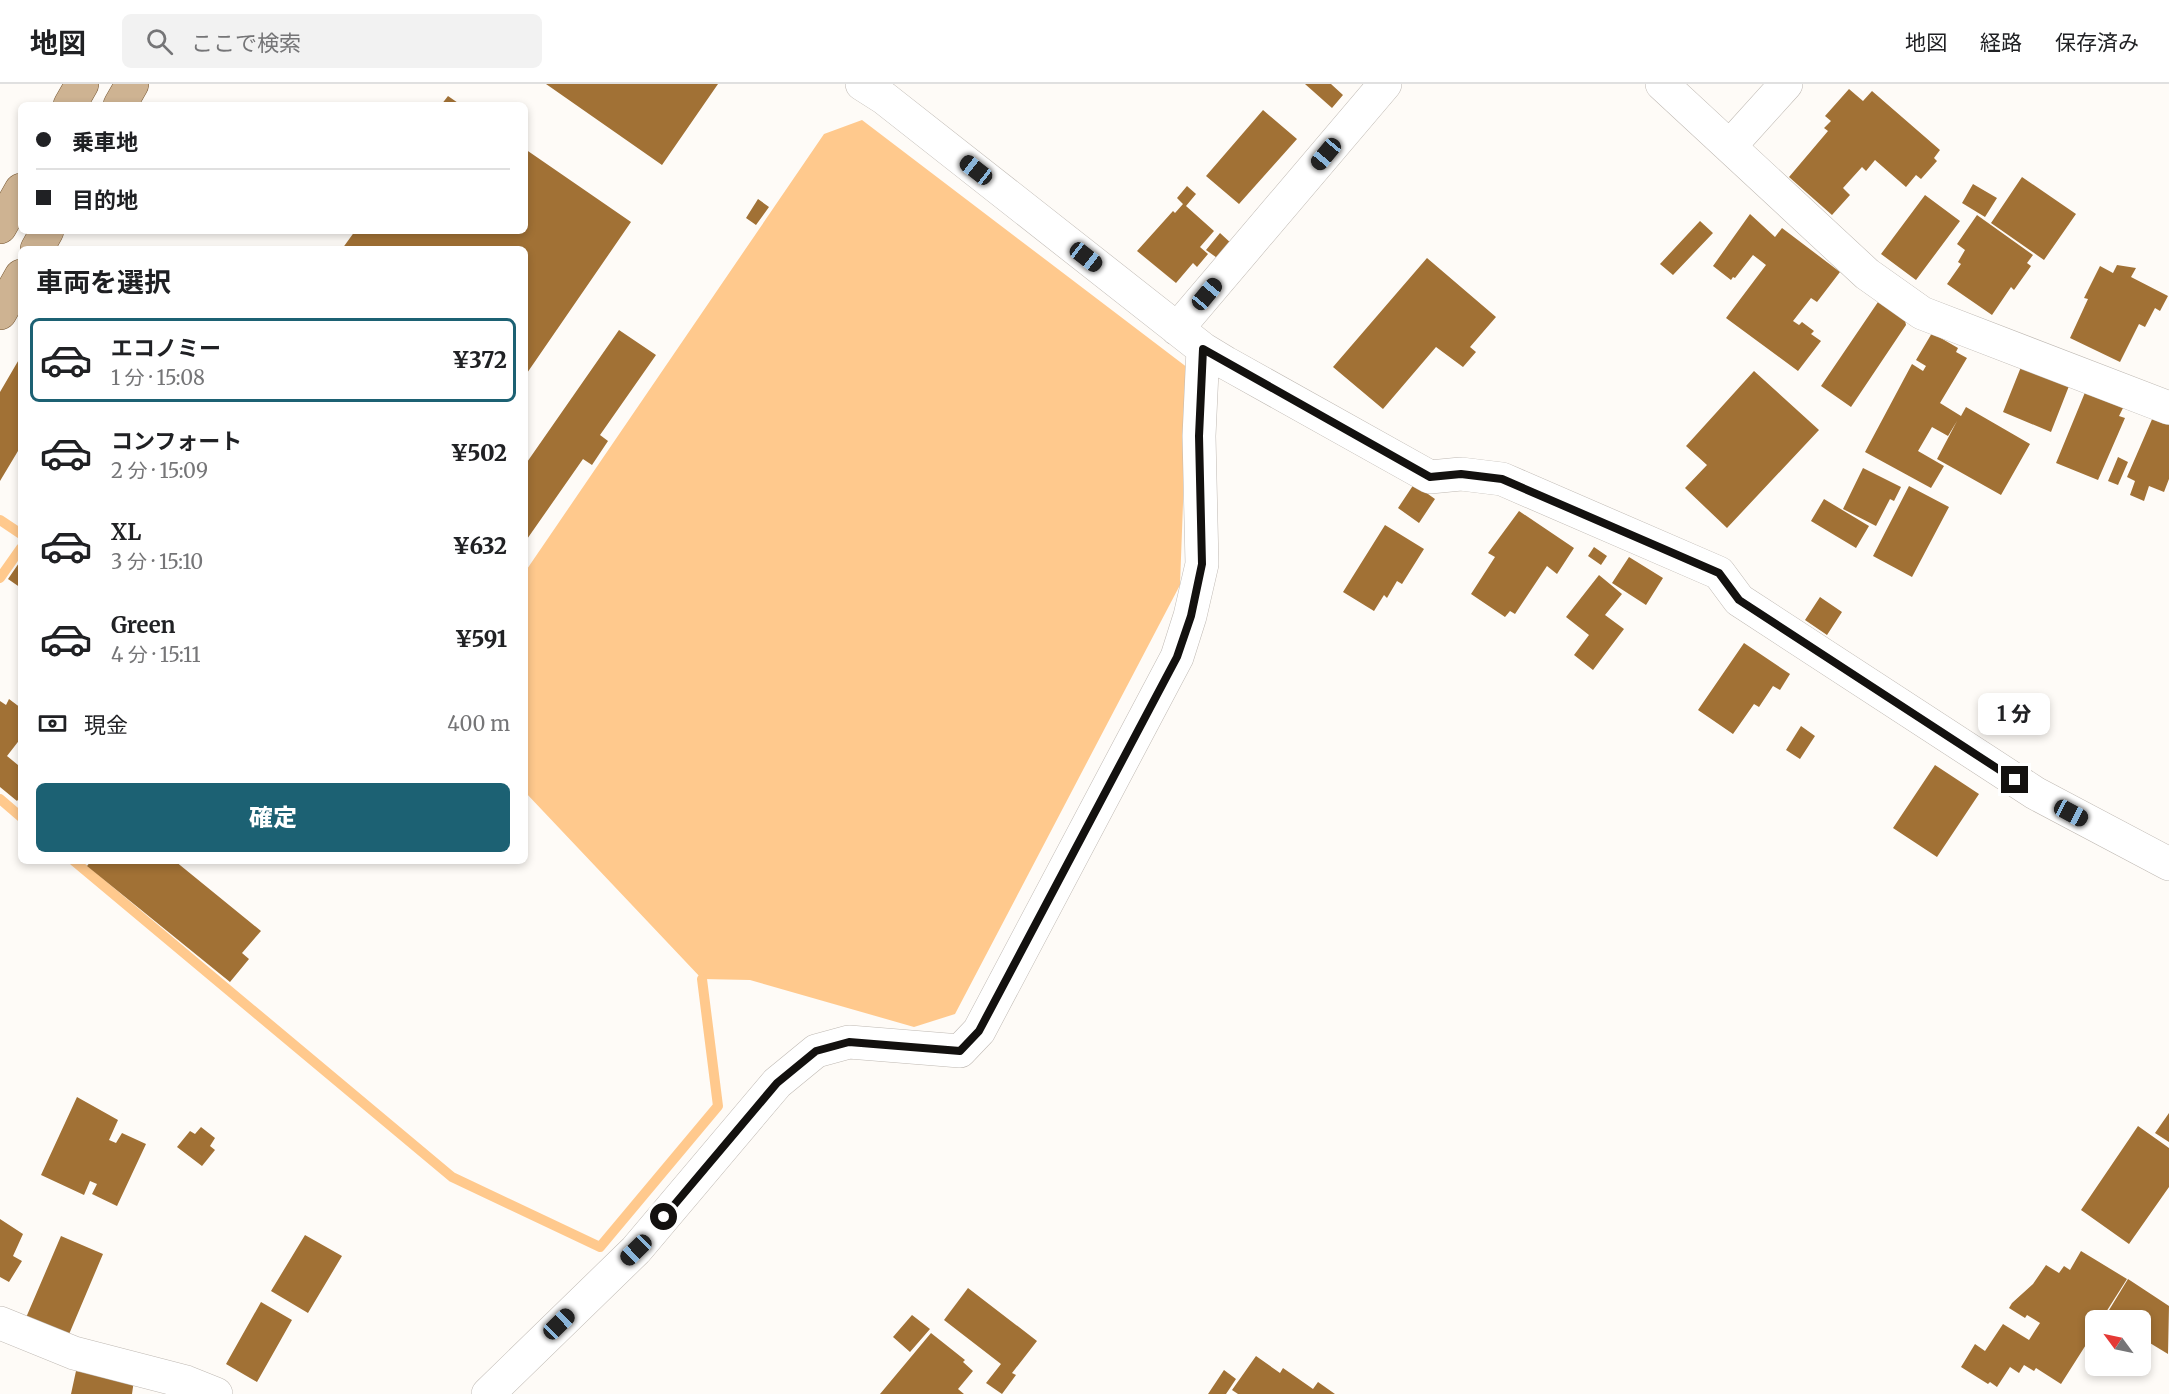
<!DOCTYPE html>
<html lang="ja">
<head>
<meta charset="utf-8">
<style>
	body { margin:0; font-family:Merriweather,"Noto Sans JP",serif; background:#f2f2f2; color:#202124; height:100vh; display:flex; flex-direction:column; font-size:22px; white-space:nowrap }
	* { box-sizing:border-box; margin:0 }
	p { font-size:20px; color:#757577 }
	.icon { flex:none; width:33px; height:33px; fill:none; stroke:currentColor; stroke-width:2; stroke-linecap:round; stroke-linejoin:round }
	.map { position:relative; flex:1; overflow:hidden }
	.details { position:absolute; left:18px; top:162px; width:510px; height:618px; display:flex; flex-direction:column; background:#fff; border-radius:9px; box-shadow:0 3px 9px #0003 }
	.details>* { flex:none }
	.guide { position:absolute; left:18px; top:18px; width:510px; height:132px; border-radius:9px; box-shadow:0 3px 9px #0003; display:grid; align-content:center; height:132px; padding:0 18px; background:#fff }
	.needle { width:39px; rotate:303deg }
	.tools { position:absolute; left:2085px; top:1226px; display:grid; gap:12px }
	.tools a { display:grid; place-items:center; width:66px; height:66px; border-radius:9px; background:#fff; box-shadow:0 3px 9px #0003; font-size:30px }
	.end { position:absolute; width:27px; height:27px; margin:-14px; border:8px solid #13110f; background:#fff; box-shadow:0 0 0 3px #fff }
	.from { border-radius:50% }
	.bubble { position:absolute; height:42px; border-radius:9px; background:#fff; box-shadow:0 3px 9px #0003; font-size:20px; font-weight:800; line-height:42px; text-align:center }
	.car { position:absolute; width:18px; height:36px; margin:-18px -9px; border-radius:8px; box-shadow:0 0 4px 2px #0007; background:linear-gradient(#222 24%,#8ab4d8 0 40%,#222 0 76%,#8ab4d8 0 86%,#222 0) }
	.guide b { display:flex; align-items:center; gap:21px; height:57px; font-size:22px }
	.guide b+b { border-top:2px solid #e0e0e0 }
	.guide i { width:15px; height:15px; background:#202124 }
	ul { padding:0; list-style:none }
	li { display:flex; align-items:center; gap:18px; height:84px; margin:0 12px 9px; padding:0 6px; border:3px solid transparent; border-radius:9px }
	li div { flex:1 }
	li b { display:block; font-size:22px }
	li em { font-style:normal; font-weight:800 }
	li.on { border-color:#1c6173 }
	li>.icon { width:54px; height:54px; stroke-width:1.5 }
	h2 { padding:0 18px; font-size:27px; line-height:72px }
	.pay { display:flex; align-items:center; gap:15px; height:66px; padding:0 18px; font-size:22px }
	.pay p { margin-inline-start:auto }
	.primary-button { display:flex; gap:12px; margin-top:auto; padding:12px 18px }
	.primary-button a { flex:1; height:69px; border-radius:9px; background:#1c6173; color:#fff; font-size:24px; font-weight:800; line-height:69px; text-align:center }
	header { display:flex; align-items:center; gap:36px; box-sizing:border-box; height:84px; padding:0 30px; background:#fff; border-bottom:2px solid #e0e0e0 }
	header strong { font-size:28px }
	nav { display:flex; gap:33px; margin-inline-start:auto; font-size:21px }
	.search { width:420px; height:54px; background:#f2f2f2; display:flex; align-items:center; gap:15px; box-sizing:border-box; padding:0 21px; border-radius:9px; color:#757577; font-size:22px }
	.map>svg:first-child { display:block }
	.water { fill:#ffc98d }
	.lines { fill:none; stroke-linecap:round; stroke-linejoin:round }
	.stream { stroke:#ffc98d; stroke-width:10 }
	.building { fill:#a17135 }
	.minor-casing { stroke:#bfb9b3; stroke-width:34 }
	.major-casing { stroke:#785935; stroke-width:34 }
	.minor { stroke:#fff; stroke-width:33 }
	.major { stroke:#ceb392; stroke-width:33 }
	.route { stroke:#13110f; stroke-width:8 }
</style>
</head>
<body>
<header>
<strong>地図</strong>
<div class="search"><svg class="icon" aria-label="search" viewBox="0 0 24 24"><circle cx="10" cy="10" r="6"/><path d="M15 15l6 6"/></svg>ここで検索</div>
<nav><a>地図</a><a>経路</a><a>保存済み</a></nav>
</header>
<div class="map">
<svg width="2169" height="1310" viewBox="0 0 2169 1310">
	<rect width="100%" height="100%" fill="#fefbf7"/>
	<!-- water -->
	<path class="water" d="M862,36L1188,284L1180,501L955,930L914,943L750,896L702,895L525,708V488L824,50Z"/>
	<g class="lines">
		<!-- stream -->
		<path class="stream" d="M0,436L21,450
			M0,494L21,464
			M0,715L21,733
			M74,777L452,1093L600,1163L718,1022L702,895"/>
	</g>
	<!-- building -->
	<path class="building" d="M546,0H718L662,81Z
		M1305,0H1331L1343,11L1332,24Z
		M1849,5L1863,17L1872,7L1940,66L1934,74L1937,77L1921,95L1916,91L1906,103L1875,76L1866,87L1862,83L1843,104L1850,111L1832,131L1789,93L1828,47L1824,44L1831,37L1825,32Z
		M448,12L461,21H441Z
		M1263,26L1297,55L1239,120L1206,92Z
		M525,65L631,138L525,292V165H342L355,147H525Z
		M2022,93L2076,130L2044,176L1991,139Z
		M1973,100L1997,114L1985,133L1962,119Z
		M1187,102L1196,110L1186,122L1214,147L1200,163L1208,170L1197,183L1193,179L1176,199L1137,167L1173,127L1175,129L1183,120L1177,114Z
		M1925,111L1960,137L1916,196L1881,170Z
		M758,115L769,123L756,141L746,134Z
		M1750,130L1775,153L1782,144L1840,188L1817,218L1811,214L1793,237L1799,241L1802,238L1814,247L1811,250L1821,257L1798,287L1726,234L1766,181L1753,171L1735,194L1733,193L1731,196L1713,182Z
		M1977,131L2033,171L2027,179L2031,182L2014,206L2011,203L1992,231L1947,200L1961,180L1958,178L1965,166L1957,160Z
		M1700,137L1713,149L1673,191L1660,180Z
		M1220,149L1233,161L1220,176L1206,166Z
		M1427,174L1496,233L1470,263L1476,268L1463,283L1436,263L1383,325L1333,283Z
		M2117,181L2136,184L2131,193L2168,212L2160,227L2155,224L2145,243L2139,240L2120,278L2070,254L2088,215L2084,214L2100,182L2113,189Z
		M1878,218L1905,236L1906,241L1851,323L1821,302Z
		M619,246L656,271L600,351L608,357L592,381L583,375L525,458V381Z
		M1932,249L1958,264L1956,268L1967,274L1940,319L1961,332L1966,323L2030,360L2001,411L1937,375L1957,337L1948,352L1932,343L1918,367L1944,382L1931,404L1865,368L1912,280L1923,287L1926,282L1916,276Z
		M21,272V369L18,367L0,397V308Z
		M2021,283L2069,302L2051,348L2003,328Z
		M1754,287L1819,346L1727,444L1685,404L1707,381L1686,362Z
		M2086,306L2124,322L2119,332L2125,334L2098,396L2056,379Z
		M2153,333L2169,339V395L2164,408L2149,402L2144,417L2130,411L2135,397L2127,393Z
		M2118,373L2128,378L2118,401L2108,397Z
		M1863,384L1901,403L1894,417L1890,415L1876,442L1843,425Z
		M1414,400L1435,415L1419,439L1398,424Z
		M1909,402L1949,423L1912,493L1873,472Z
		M1824,415L1869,442L1856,464L1811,437Z
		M1519,427L1574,464L1557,490L1547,482L1515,530L1510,527L1505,533L1471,510L1495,473L1488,469Z
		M1385,441L1424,465L1402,500L1397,497L1387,514L1384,511L1374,527L1343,508Z
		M1594,463L1607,472L1601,481L1588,472Z
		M1629,473L1663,494L1646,521L1612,499Z
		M21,476V504L8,495Z
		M1599,491L1622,510L1605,531L1624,545L1593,586L1574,571L1589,551L1566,533Z
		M1820,513L1842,528L1827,551L1805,536Z
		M1744,559L1790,590L1780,606L1773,602L1759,623L1754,620L1733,650L1698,626Z
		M9,615L21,624V654L7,672L18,681L21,677V712L17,717L0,703V617L6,621Z
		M1801,642L1815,652L1800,675L1786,666Z
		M1935,681L1979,710L1937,773L1893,744Z
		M91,777H175L261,847L242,869L249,875L230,898L87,782Z
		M77,1013L118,1036L109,1056L116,1059L122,1049L146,1060L117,1122L92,1110L97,1100L90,1097L84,1111L41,1091Z
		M2169,1029V1058L2155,1049Z
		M2138,1042L2169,1064V1103L2129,1160L2081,1126Z
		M201,1043L215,1054L210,1062L215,1066L202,1082L177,1063L190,1047L195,1050Z
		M0,1135L23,1150L13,1172L22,1177L9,1198L0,1193Z
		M305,1151L342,1172L308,1229L271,1207Z
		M61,1152L103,1170L67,1255L25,1236Z
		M2081,1167L2127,1195L2101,1236H2096V1245L2061,1300L2036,1284L2034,1287L2024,1281L2019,1289L2010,1283L1997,1303L1990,1298L1988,1300L1961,1283L1975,1260L1985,1267L2003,1240L2029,1256L2040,1239L2027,1231L2025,1234L2009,1224L2012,1219L2033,1200L2046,1181L2059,1189L2064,1182L2070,1186Z
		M2128,1195L2169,1222L2168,1270L2140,1253V1236H2113L2106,1231Z
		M968,1204L1037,1257L1012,1289L1016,1291L1002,1310L986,1299L1001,1280L944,1236Z
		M261,1218L292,1236L257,1298L226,1280Z
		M912,1231L930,1245L910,1268L893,1253Z
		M931,1249L965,1276L963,1278L973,1287L958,1305L964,1310H880Z
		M1256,1272L1280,1289L1283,1284L1313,1305L1318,1298L1335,1310H1238L1232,1306Z
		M1224,1286L1236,1295L1226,1310H1208Z
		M76,1287L134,1296L132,1310H71Z"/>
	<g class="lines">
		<defs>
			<path id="minor" d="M862,0L884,14L1203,265L1226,279L1430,393L1461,390L1502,395L1719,489L1739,516L2035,709L2169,780
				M1662,0L1867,190L1922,229L2169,324
				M1730,62L1786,0
				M1177,245L1385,0
				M0,1239L74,1269L186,1298L216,1310
				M488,1310L636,1166L777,999L816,967L849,958L960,967L979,947L1177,573L1190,532L1202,480L1199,352L1203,265"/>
			<path id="major" d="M70,21L82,0
				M120,21L132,0
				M0,143L21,106
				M37,165L47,147
				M0,229L21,192"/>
		</defs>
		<!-- minor casing -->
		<use href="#minor" class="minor-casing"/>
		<!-- major casing -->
		<use href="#major" class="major-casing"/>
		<!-- minor -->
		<use href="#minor" class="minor"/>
		<!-- major -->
		<use href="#major" class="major"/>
	</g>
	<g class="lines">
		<!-- route -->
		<path class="route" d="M664,1133L777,999L816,967L849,958L960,967L979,947L1177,573L1191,532L1202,480L1199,352L1203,265L1430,393L1461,390L1502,395L1719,489L1739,516L2015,696"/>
	</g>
</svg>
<div class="tools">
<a><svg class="needle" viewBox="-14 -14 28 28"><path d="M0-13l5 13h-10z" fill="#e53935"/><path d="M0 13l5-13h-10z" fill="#757577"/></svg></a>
</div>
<i class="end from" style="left:664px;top:1133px"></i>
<i class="end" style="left:2015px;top:696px"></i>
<div class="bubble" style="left:1978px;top:609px;width:72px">1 分</div>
<i class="car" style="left:1326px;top:70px;rotate:220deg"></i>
<i class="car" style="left:976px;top:86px;rotate:308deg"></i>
<i class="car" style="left:1086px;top:173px;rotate:128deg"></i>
<i class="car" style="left:1207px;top:210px;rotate:40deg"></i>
<i class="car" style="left:2071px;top:729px;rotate:118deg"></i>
<i class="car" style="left:636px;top:1166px;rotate:226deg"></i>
<i class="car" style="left:559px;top:1240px;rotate:46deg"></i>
<div class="guide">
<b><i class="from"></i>乗車地</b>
<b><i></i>目的地</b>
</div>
<section class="details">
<h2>車両を選択</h2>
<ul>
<li class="on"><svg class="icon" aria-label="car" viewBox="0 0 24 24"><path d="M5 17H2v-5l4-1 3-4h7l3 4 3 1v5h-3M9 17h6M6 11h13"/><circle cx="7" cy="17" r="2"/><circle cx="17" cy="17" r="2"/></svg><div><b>エコノミー</b><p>1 分 · 15:08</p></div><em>¥372</em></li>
<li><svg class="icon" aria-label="car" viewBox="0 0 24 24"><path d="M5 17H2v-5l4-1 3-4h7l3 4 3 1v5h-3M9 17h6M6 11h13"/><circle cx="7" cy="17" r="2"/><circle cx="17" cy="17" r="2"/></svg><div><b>コンフォート</b><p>2 分 · 15:09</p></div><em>¥502</em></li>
<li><svg class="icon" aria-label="car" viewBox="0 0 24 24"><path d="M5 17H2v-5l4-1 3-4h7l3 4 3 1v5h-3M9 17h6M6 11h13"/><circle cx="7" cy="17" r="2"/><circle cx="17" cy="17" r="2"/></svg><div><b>XL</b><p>3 分 · 15:10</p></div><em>¥632</em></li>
<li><svg class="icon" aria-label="car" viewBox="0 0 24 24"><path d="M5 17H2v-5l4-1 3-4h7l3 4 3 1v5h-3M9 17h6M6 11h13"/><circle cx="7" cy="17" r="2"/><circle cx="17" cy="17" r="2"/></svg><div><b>Green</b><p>4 分 · 15:11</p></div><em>¥591</em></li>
</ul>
<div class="pay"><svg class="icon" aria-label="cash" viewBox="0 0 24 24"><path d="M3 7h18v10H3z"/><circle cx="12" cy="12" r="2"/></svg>現金<p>400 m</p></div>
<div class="primary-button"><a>確定</a></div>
</section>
</div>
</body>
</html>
